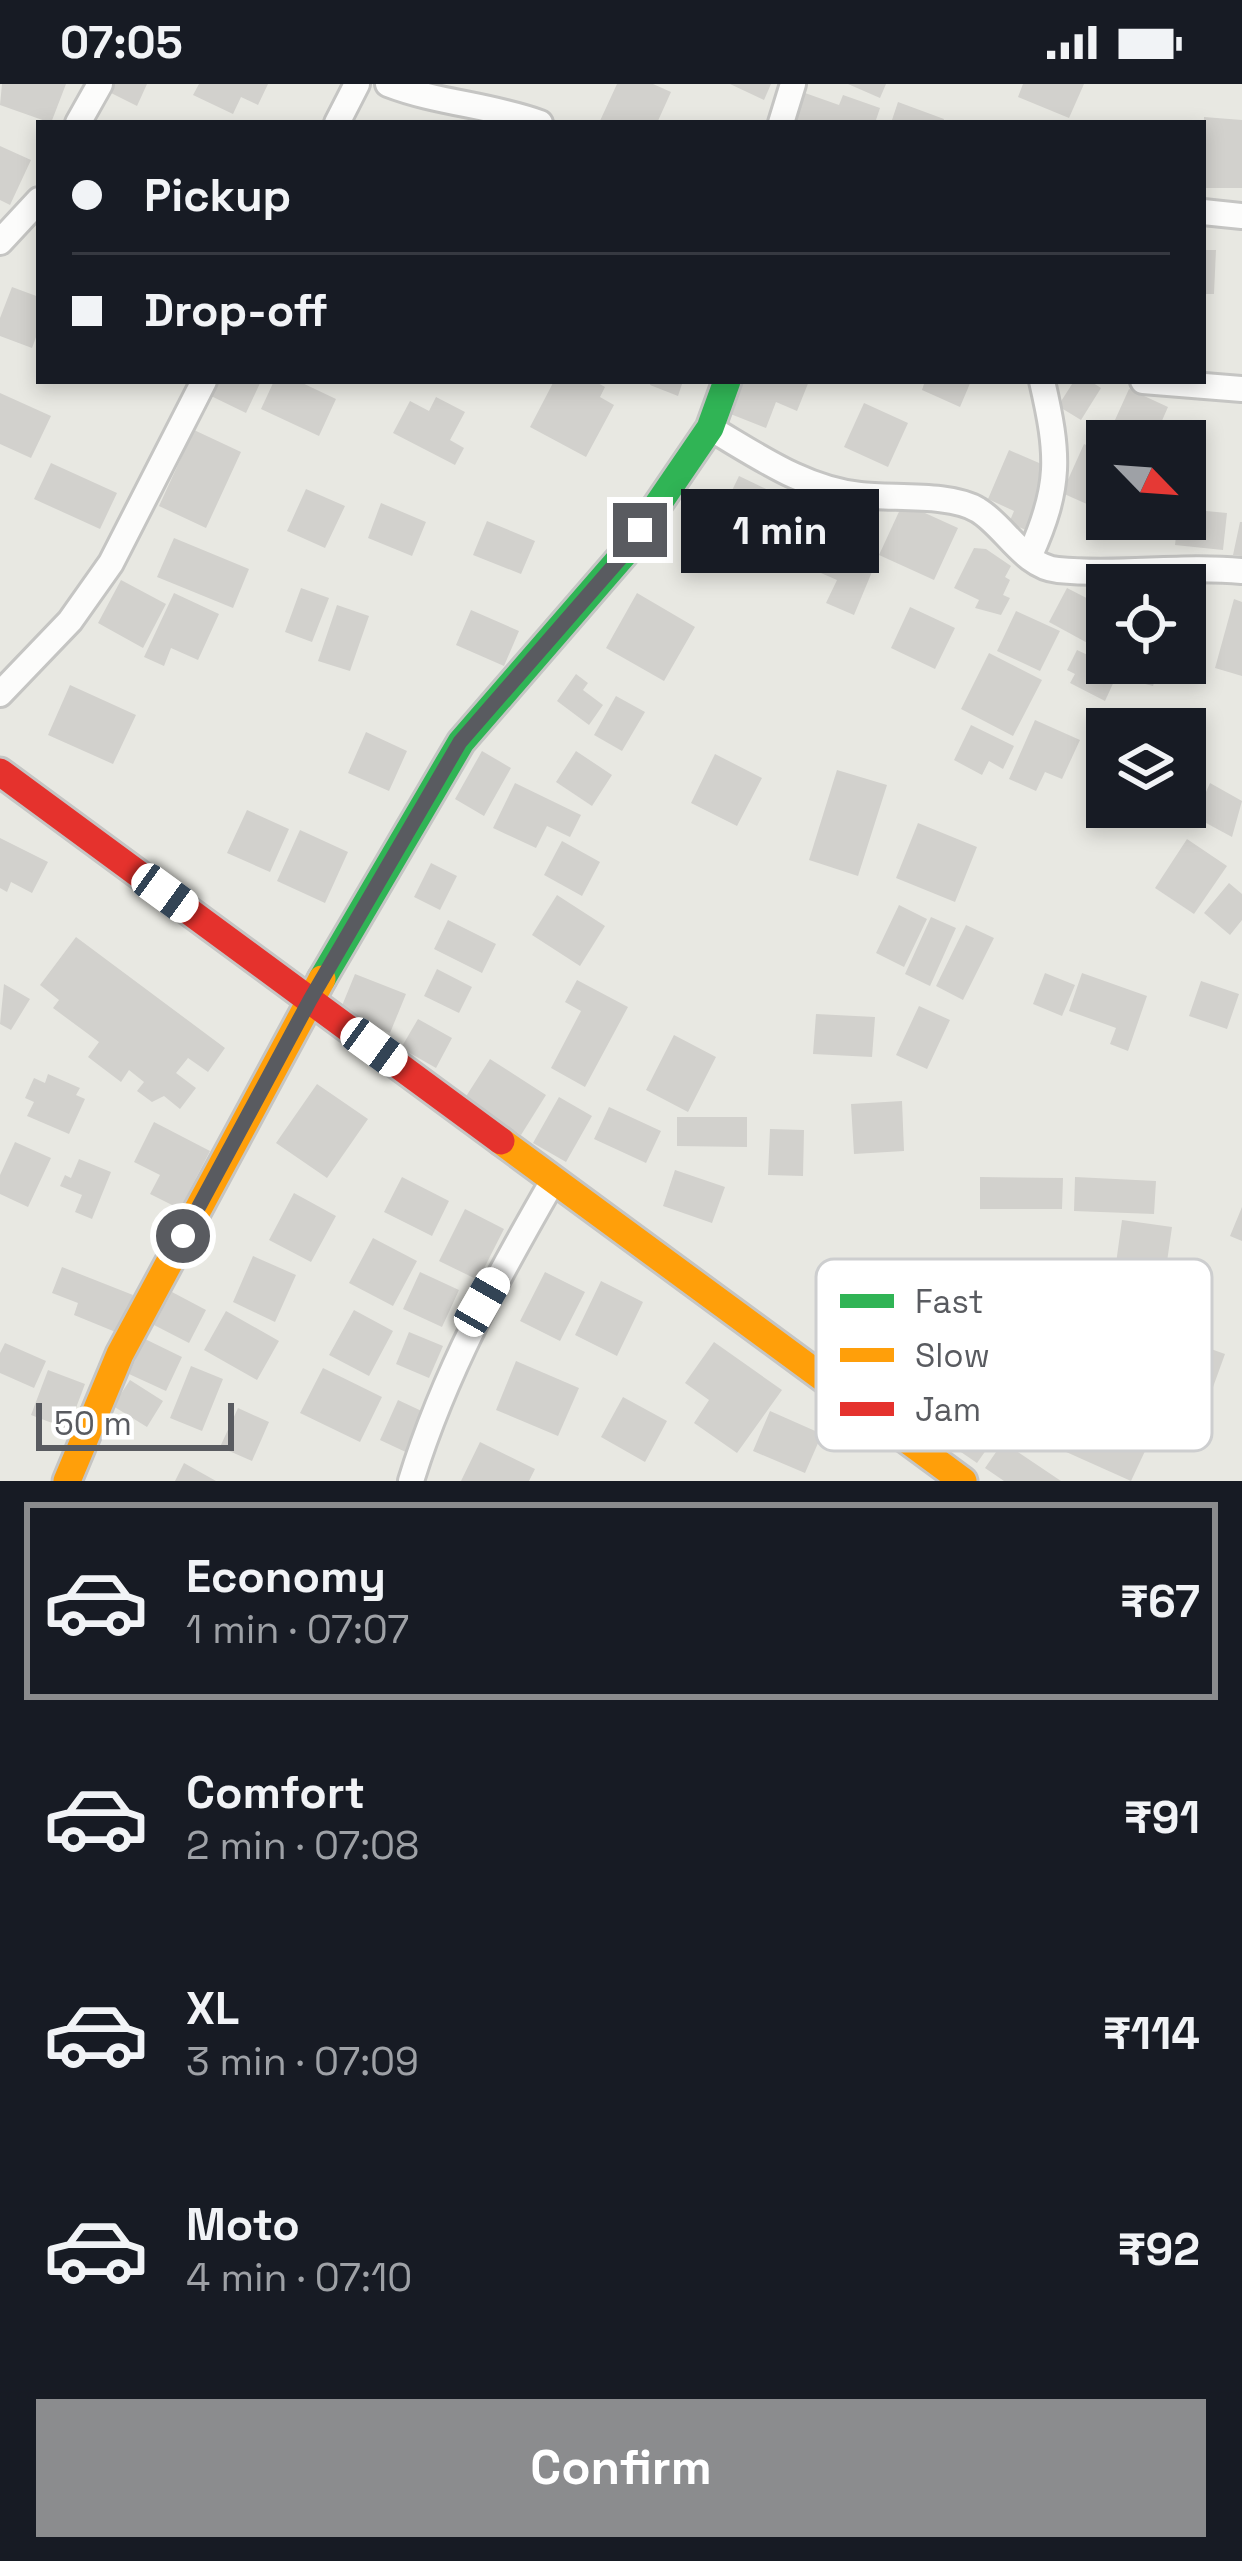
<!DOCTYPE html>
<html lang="en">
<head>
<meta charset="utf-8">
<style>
	body { margin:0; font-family:"Space Grotesk",sans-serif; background:#242831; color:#f1f3f6; height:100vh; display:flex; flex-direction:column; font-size:45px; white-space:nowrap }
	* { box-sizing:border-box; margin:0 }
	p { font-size:39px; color:#9ea1a6 }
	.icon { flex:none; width:66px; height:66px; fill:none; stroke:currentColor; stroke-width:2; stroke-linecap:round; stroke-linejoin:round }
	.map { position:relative; height:1397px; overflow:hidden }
	.details { display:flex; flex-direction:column; background:#171b24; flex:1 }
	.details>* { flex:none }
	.banner { position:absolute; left:36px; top:36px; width:1170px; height:264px; border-radius:0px; box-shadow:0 6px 18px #0003; display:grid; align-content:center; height:264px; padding:0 36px; background:#171b24 }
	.needle { width:78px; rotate:115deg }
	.controls { position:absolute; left:1086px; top:336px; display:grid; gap:24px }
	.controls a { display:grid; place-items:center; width:120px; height:120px; border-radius:0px; background:#171b24; box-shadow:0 6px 18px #0003; font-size:60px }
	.scale { position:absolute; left:36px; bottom:30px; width:198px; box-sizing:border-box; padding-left:12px; border:6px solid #595b60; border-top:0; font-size:33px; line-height:42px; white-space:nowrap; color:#595b60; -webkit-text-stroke:9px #fff; paint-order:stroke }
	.end { position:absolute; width:54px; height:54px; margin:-27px; border:15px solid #595b60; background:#fff; box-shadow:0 0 0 6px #fff }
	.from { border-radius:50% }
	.bubble { position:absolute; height:84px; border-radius:0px; background:#171b24; box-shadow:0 6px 18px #0003; font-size:39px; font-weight:800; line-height:84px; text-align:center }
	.car { position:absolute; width:36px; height:72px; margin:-36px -18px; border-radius:15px; box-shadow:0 0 9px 3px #0007; background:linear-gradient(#fff 24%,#345 0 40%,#fff 0 76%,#345 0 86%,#fff 0) }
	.banner b { display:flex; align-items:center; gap:42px; height:114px; font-size:45px }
	.banner b+b { border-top:3px solid #363941 }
	.banner i { width:30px; height:30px; background:#f1f3f6 }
	ul { padding:21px 0 0; list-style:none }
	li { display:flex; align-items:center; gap:36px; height:198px; margin:0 24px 18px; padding:0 12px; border:6px solid transparent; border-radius:0px }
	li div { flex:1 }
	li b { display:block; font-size:45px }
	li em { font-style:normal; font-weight:800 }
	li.on { border-color:#8b8c8e }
	li>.icon { width:108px; height:108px; stroke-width:1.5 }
	.button { display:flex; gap:24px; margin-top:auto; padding:24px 36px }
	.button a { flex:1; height:138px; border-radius:0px; background:#8b8c8e; color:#fff; font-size:48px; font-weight:800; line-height:138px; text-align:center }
	.status { display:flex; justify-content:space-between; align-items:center; height:84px; padding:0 60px; background:#171b24; direction:ltr }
	.status svg { height:33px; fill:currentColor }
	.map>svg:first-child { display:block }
	.building { fill:#d2d1cd }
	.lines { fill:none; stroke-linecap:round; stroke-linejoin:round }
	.street-casing { stroke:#c5c5c3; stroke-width:30 }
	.fast-casing { stroke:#c5c5c4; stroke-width:33 }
	.slow-casing { stroke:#c5c5c4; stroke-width:33 }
	.jam-casing { stroke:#c5c5c4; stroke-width:33 }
	.street { stroke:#fcfcfb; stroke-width:24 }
	.fast { stroke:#30b455; stroke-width:27 }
	.slow { stroke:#ff9f0a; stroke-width:27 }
	.jam { stroke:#e5322d; stroke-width:27 }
	.route { stroke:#595b60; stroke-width:15 }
	.key { fill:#fff; stroke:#cdcecf; stroke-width:3 }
	.key-label { font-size:33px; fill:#595b60 }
</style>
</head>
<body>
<div class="status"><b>07:05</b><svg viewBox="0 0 49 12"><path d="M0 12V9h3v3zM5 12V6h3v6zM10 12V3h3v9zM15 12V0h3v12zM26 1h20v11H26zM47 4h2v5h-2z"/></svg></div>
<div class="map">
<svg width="1242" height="1397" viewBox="0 0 1242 1397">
	<rect width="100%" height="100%" fill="#e8e8e2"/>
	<!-- building -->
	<path class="building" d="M2,0H66L51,39L0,21Z
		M113,0H147L137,22L109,8Z
		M199,0H268L258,21L241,13L233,30L193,11Z
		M617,0H653L671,8L657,39H599Z
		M730,0H771L764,16Z
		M848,0H886L880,14Z
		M1023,0H1084L1069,34L1018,13Z
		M805,9L839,21L843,11L880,24L875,39H794Z
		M898,18L944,35L943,39H891Z
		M1204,33L1242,36V104H1203Z
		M0,62L31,76L10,121L0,116Z
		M1203,166H1216L1214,210H1203Z
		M12,203L39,213V245L32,264L0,252V234Z
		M216,297H261L246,329L209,311Z
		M274,297H298L336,315L319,352L261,325Z
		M554,297H594L605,303L600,313L614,321L586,373L530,343Z
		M651,297H683L678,312L650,301Z
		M741,297H809L797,327L776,318L766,344L728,329Z
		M925,297H971L960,323L922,306Z
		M1074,297H1090L1101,304L1081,336L1058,322Z
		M1129,305L1168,323L1153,357H1132L1110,347Z
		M0,309L51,332L31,374L0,360Z
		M436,313L465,328L450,356L464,364L455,381L393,349L410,317L429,327Z
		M864,319L908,339L888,383L844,363Z
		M194,346L241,368L206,444L159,422Z
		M1084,360L1107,371V429L1062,409Z
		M1009,366L1053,385L1026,446L1009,439L1014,427L988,415Z
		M51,379L117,409L100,445L34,415Z
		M739,392L800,421L770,484L709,454Z
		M306,405L345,422L325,464L287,447Z
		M381,419L426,438L412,472L368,454Z
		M903,419L958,444L934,496L879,471Z
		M1185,425L1227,429L1223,466L1175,461L1178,435H1185Z
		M487,437L535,457L521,490L473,471Z
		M1240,438H1242V472L1233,471Z
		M828,452L854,463L850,473L874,483L854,531L826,519L837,496L814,486Z
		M174,454L249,485L233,524L157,493Z
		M974,464L986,465L1011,482L1005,493L1010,496L1003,511L1010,514L1001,531L975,524L979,516L954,504Z
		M121,496L166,520L143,564L98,539Z
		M301,504L329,514L312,558L285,548Z
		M1067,504L1104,523L1094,541L1102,546L1093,562L1049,538Z
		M174,509L219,530L198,576L171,564L164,582L144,573Z
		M637,509L695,543L664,597L606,564Z
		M1234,515L1242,518V592L1215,584Z
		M337,521L369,532L350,587L318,577Z
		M910,523L955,544L935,585L891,564Z
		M471,526L519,547L504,582L456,561Z
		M1016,527L1060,547L1040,587L997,567Z
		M1077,566L1107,580L1103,587L1116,593L1105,617L1070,599L1075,590L1067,586Z
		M989,569L1042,596L1013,652L961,625Z
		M1131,579H1160L1153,602L1126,595Z
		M576,590L588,599L583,606L603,621L589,641L557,617Z
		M70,601L136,631L113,680L48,651Z
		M616,612L645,628L622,667L594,651Z
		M1035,636L1080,656L1062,695L1045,688L1036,707L1009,695Z
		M971,641L1014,662L1003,685L989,677L982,691L954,676Z
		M366,648L407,667L389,707L348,689Z
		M482,667L511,684L484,732L455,715Z
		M576,667L612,691L592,722L556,698Z
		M715,670L762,694L737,742L691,719Z
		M837,686L887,701L858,792L809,776Z
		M515,699L581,731L570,753L547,742L536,764L493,744Z
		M1210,699L1242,717L1232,753L1195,733Z
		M247,726L289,745L270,788L227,769Z
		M918,739L977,763L955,818L896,794Z
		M300,746L348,768L325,819L277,797Z
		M0,754L48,778L32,809L11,798L7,808L0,804Z
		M1187,755L1227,782L1194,830L1155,804Z
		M562,757L600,778L582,812L544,791Z
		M431,779L457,792L440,826L414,813Z
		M1229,799L1242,810V836L1230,851L1204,829Z
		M557,811L605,842L580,882L532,851Z
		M899,821L927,835L904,883L876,869Z
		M931,833L956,844L930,902L905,890Z
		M448,836L496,860L482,889L434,865Z
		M966,841L994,854L963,916L936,902Z
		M76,853L225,964L208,988L188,974L176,989L196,1004L180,1025L164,1012L152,1018L137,1007L144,998L129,986L121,998L88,973L99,958L53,924L59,916L40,901Z
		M437,885L472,903L459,929L424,912Z
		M1045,889L1075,901L1062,932L1033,920Z
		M1082,889L1147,912L1128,967L1110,960L1116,944L1069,927Z
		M355,890L406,910L390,949L339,929Z
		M577,896L628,923L585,1003L551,984L581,927L565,918Z
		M1201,897L1239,910L1227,945L1189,932Z
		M4,900L30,915L11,946L0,940Z
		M919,922L950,936L927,985L896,971Z
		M816,930L875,933L872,973L813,970Z
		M418,935L452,954L436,984L401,964Z
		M674,951L716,973L688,1028L646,1006Z
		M490,975L546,1011L521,1051L465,1014Z
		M48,990L80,1004L76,1011L85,1015L69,1050L27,1032L34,1018L25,1014L34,994L45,999Z
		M317,1000L368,1035L327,1094L276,1059Z
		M559,1013L592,1032L566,1078L533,1059Z
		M902,1017L904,1067L854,1070L851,1020Z
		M609,1023L661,1047L646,1079L594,1055Z
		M677,1033H747V1063L677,1062Z
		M154,1038L210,1067L180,1125L150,1110L160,1091L134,1078Z
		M770,1045L804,1046L803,1092L768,1091Z
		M15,1058L51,1074L28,1123L0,1110V1091Z
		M79,1075L111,1088L92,1135L75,1128L82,1111L60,1102L65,1091L71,1094Z
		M675,1086L725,1103L712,1139L663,1122Z
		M402,1093L449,1117L432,1152L384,1128Z
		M980,1093L1063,1094L1062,1125H980Z
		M1075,1093L1156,1097L1154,1130L1074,1127Z
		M294,1109L336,1132L311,1178L269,1156Z
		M1242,1123V1157L1230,1152Z
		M465,1125L504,1145L478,1196L439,1177Z
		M1122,1136L1172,1143L1145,1330L1052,1317L1057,1282L1101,1288Z
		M373,1154L417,1177L393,1222L349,1199Z
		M253,1172L296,1191L275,1238L233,1218Z
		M62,1183L133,1211L118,1249L74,1231L78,1219L52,1209Z
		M420,1188L459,1206L442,1243L403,1225Z
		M545,1188L585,1208L560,1257L520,1237Z
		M601,1197L643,1218L617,1272L575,1251Z
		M172,1208L206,1226L189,1259L154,1241Z
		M354,1226L393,1247L369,1292L329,1271Z
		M226,1227L279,1257L257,1296L204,1266Z
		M409,1248L443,1262L429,1294L396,1280Z
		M145,1255L182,1273L166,1307L129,1290Z
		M714,1258L782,1306L737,1369L694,1339L709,1316L685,1299Z
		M1191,1258L1225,1270L1200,1339L1176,1330L1182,1313L1172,1309Z
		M5,1259L46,1277L34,1304L0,1289V1269Z
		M516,1277L579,1304L558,1352L496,1326Z
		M191,1282L223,1295L202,1347L170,1334Z
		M323,1284L382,1313L360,1358L300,1329Z
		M48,1286L85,1300L68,1345L31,1331Z
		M130,1296L163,1317L147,1343L113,1322Z
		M940,1310L998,1349L977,1379L920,1340Z
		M1031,1311L1146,1365L1131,1397L1015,1345Z
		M623,1313L667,1337L645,1378L601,1353Z
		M398,1316L428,1330L410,1370L380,1356Z
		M238,1324L269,1338L252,1377L220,1363Z
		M770,1327L822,1350L805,1389L753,1367Z
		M480,1358L535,1385L529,1397H461Z
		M1003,1358L1061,1397H1004L985,1384Z
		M184,1379L216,1397H175Z"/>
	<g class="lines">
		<defs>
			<path id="street" d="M388,0C437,19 491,21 540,39
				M78,39L100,0
				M337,39L357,0
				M781,39L793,0
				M1203,128L1242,132
				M0,158L39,116
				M1143,297L1242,305
				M710,344C758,372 804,405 860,411C892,415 951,409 978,426C1005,442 1024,483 1058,486C1119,492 1181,481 1242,487
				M1030,471C1061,402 1059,371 1042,297
				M0,610L70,537L111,479L204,297
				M411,1397C444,1289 498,1192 554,1095"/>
			<path id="fast" d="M322,895L461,658L624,470L710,344L727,297"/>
			<path id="slow" d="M501,1057L963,1397
				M67,1397L120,1270L322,895"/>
			<path id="jam" d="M0,688L501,1057"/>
		</defs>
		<!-- street casing -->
		<use href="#street" class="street-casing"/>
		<!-- fast casing -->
		<use href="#fast" class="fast-casing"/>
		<!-- slow casing -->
		<use href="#slow" class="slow-casing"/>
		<!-- jam casing -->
		<use href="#jam" class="jam-casing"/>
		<!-- street -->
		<use href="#street" class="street"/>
		<!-- fast -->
		<use href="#fast" class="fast"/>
		<!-- slow -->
		<use href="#slow" class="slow"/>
		<!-- jam -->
		<use href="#jam" class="jam"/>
	</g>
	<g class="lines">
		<!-- route -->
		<path class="route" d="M183,1152L310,916L460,658L624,470L640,446"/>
	</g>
	<!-- legend -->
	<rect x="816" y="1175" width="396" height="192" rx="18" class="key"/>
	<rect x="840" y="1210" width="54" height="14" fill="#30b455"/>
	<rect x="840" y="1264" width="54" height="14" fill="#ff9f0a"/>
	<rect x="840" y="1318" width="54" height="14" fill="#e5322d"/>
	<g class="key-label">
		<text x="915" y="1229">Fast</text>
		<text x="915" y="1283">Slow</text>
		<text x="915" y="1337">Jam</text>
	</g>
</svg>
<div class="controls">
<a><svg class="needle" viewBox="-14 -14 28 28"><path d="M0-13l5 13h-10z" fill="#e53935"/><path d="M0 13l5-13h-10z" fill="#9ea1a6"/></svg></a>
<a><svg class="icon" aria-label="locate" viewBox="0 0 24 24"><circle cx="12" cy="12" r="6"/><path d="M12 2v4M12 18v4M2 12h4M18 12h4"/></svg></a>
<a><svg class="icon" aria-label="layers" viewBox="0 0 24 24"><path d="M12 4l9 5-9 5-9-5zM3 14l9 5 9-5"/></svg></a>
</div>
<div class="scale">50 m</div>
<i class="end from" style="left:183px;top:1152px"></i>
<i class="end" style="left:640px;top:446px"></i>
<div class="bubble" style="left:681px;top:405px;width:198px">1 min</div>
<i class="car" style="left:165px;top:809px;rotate:126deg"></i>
<i class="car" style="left:374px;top:963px;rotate:126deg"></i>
<i class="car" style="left:482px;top:1218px;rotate:30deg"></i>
<div class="banner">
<b><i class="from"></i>Pickup</b>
<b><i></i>Drop-off</b>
</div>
</div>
<section class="details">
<ul>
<li class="on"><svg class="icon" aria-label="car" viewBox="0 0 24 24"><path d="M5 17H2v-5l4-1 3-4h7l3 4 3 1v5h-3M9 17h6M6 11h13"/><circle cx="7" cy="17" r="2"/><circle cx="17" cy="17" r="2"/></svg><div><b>Economy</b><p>1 min · 07:07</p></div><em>₹67</em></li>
<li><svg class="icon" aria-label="car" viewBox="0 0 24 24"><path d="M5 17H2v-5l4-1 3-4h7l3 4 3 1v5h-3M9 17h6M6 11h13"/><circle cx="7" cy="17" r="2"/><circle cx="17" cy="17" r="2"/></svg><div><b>Comfort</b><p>2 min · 07:08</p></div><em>₹91</em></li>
<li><svg class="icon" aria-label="car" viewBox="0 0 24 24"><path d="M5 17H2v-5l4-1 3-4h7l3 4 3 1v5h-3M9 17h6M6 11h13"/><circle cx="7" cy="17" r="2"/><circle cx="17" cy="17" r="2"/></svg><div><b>XL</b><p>3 min · 07:09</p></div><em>₹114</em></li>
<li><svg class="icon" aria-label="car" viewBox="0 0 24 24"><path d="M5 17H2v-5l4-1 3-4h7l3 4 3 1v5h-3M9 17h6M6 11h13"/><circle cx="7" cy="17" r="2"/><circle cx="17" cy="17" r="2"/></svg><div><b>Moto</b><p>4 min · 07:10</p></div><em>₹92</em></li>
</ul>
<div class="button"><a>Confirm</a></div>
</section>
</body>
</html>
